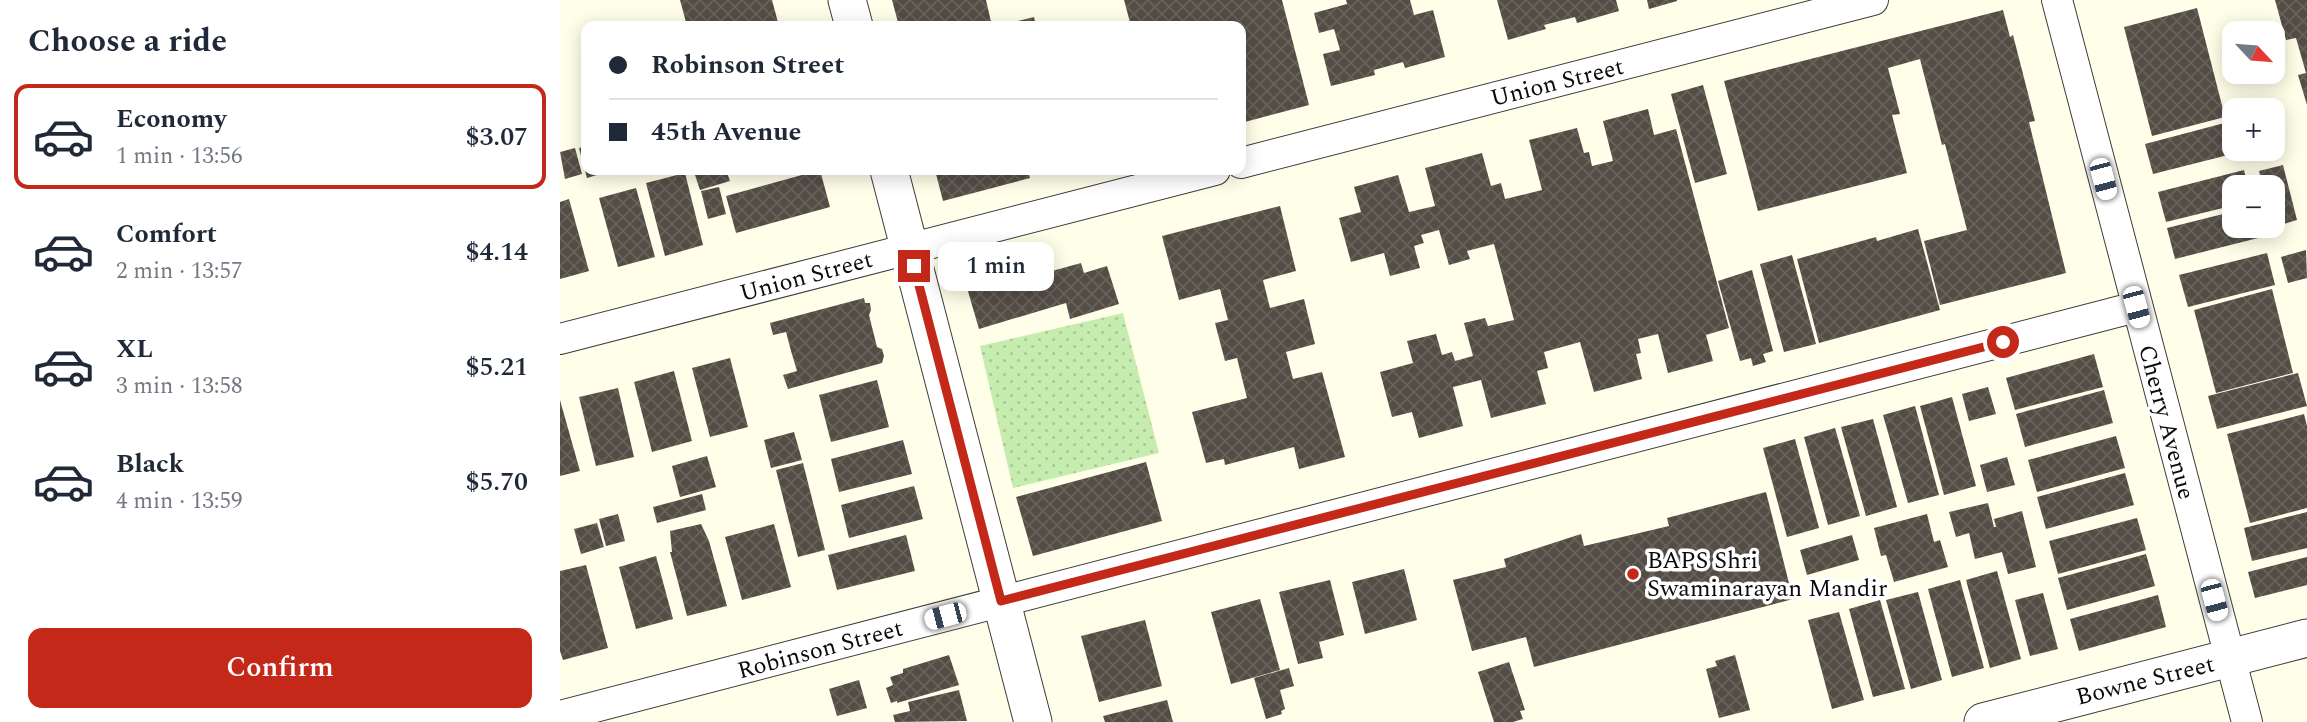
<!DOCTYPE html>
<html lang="en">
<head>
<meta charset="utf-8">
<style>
	body { margin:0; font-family:Spectral,serif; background:#f2f2f3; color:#1f2937; height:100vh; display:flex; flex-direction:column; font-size:26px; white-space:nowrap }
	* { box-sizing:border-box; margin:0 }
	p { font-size:23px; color:#747a83 }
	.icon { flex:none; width:38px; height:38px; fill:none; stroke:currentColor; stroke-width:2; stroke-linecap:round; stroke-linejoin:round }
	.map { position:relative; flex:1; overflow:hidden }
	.drawer { display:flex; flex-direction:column; background:#fff; width:560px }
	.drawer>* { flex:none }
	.hud { position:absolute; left:21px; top:21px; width:665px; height:154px; border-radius:14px; box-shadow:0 4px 18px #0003; display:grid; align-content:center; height:154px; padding:0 28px; background:#fff }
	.needle { width:46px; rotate:116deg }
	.fabs { position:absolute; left:1662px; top:21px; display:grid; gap:14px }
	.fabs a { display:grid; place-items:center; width:63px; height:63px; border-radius:14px; background:#fff; box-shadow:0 4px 18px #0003; font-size:35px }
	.end { position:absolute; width:32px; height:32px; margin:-16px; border:9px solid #c42819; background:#fff; box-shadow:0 0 0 4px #fff }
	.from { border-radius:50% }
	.bubble { position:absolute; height:49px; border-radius:14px; background:#fff; box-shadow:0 4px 18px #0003; font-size:23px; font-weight:600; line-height:49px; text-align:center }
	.car { position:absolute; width:21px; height:42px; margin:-21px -10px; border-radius:9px; box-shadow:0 0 5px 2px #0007; background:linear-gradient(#fff 24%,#345 0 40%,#fff 0 76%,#345 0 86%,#fff 0) }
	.hud b { display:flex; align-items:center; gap:24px; height:66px; font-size:26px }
	.hud b+b { border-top:2px solid #e0e1e3 }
	.hud i { width:18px; height:18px; background:#1f2937 }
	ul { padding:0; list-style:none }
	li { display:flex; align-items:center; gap:21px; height:105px; margin:0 14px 10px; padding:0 14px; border:4px solid transparent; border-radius:14px }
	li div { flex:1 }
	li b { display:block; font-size:26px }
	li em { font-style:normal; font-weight:600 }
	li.on { border-color:#c42819 }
	li>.icon { width:63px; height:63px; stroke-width:1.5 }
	h2 { padding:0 28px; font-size:32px; line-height:84px }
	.action { display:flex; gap:14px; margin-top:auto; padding:14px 28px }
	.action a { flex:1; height:80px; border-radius:14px; background:#c42819; color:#fff; font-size:28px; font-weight:600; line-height:80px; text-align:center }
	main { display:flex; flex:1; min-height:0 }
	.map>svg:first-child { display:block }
	.park { fill:url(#park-dots) }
	.building { fill:url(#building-cross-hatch) }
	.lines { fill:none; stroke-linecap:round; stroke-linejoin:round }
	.minor-casing { stroke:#3d3d3d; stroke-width:32 }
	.tertiary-casing { stroke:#3d3d3d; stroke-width:39 }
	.minor { stroke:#fff; stroke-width:30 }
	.tertiary { stroke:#fff; stroke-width:37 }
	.route { stroke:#c42819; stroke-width:9 }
	.poi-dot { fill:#c42819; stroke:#fff; stroke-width:2.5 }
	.labels { text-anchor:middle; stroke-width:7; stroke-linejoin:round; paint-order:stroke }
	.street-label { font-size:24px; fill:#0a0a0a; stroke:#fff }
	.poi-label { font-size:24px; fill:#0a0a0a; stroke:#fff; text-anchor:start }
</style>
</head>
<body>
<main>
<section class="drawer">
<h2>Choose a ride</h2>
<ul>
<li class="on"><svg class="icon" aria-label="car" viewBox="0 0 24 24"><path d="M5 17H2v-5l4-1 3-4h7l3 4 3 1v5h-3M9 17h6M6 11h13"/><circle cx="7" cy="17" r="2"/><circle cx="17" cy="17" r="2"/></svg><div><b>Economy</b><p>1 min · 13:56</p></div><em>$3.07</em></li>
<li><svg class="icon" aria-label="car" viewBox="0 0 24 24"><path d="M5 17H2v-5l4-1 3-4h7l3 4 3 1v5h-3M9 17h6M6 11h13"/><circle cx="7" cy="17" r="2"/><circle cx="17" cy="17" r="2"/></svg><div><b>Comfort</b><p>2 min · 13:57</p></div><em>$4.14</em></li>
<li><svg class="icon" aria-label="car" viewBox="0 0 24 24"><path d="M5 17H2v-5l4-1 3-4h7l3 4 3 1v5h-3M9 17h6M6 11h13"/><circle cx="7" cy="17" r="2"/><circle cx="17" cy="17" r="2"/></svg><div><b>XL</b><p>3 min · 13:58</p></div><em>$5.21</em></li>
<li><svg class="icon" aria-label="car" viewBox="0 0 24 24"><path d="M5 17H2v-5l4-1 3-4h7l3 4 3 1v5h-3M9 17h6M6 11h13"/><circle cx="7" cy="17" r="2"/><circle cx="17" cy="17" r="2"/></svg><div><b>Black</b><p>4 min · 13:59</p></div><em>$5.70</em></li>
</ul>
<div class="action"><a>Confirm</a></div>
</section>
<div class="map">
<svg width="1747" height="722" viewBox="0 0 1747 722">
	<defs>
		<pattern id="park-dots" width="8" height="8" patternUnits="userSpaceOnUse" patternTransform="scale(1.75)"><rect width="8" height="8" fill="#c6ecaf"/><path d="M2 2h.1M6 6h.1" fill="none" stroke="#a9c995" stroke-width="1.8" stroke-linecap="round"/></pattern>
		<pattern id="building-cross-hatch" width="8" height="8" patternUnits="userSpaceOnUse" patternTransform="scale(1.75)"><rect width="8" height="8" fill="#544d46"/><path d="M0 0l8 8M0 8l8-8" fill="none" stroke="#68625c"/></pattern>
	</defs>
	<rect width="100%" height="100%" fill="#fffee8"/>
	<!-- park -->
	<path class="park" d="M563,313L599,453L453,488L420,346Z"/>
	<!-- building -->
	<path class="building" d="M120,0H212L219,26H127Z
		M332,0H426L432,26H339Z
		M564,0H722L749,105L681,123V26H571Z
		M786,0H850L854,15L873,10L885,57L845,68L843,62L814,70L815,75L771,86L763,54L780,50L774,29L759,33L754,13L787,4Z
		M937,0H1056L1059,11L1017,23L1015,17L984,25L986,29L948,40Z
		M1087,0H1117V1L1089,9Z
		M1715,0H1747V105L1738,75L1746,73L1736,38L1726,40Z
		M1637,8L1665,117L1592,136L1564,27Z
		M1443,10L1450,37L1453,35L1475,121L1469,122L1506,273L1380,305L1364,241L1407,230L1385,144L1382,145L1360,59L1328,68L1340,114L1332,115L1347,173L1198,211L1164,81Z
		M474,17L476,26H442V25Z
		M1143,85L1167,174L1135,183L1111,94Z
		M1088,109L1094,135L1116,129L1169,328L1146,335L1153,361L1108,373L1098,334L1078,339L1081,353L1076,354L1082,379L1034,392L1020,342L984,352L988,368L977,371L986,404L931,418L921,380L893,387L903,426L859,438L852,412L832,417L820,372L853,363L847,341L876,334L882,355L892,352L895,361L913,356L904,323L925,318L928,326L954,320L934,244L907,251L910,259L889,265L879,230L861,235L864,243L854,246L860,268L830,276L824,253L791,262L779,218L801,212L794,187L838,175L849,212L875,206L865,168L922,153L931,186L941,183L945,199L982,190L969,140L1017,128L1024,153L1029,152L1032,166L1053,161L1043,121Z
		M1672,121L1675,133V149H1679L1680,152L1593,174L1585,144Z
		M26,146V170H47V172L27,178L19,148Z
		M15,148L22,174L5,179L0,152Z
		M1723,165L1737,220L1713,227V187H1703L1699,171Z
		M144,170H166L170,181L140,190L134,172Z
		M260,170L270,207L176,233L166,196Z
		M375,170H468L470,178L383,201Z
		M1684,170L1688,187H1675V205L1606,222L1598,192Z
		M125,173L143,245L105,256L86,183Z
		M159,187L166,214L148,219L141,191Z
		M76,188L95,257L58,267L39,198Z
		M9,199L29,271L0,279V202Z
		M720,206L736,271L703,280L710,308L744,299L755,344L726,352L733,379L762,372L785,457L739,469L734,447L665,465L664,459L646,463L632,412L687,398L677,358L665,361L655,323L668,320L660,289L619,300L602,236Z
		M1675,211V226H1699L1702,237L1615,259L1607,228Z
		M1358,229L1380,310L1259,343L1237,259L1316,237L1317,241Z
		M1746,250L1747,278L1728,283L1721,257Z
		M1707,253L1715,285L1628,307L1619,275Z
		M1232,255L1256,344L1224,352L1200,264Z
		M521,263L524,273L547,266L559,304L510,319L506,303L419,329L407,288L438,278L436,274L470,264L474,276Z
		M1192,270L1213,351L1203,354L1206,362L1193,366L1191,358L1180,361L1158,281Z
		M1712,289L1733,373L1656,393L1634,310Z
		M304,298L305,303H310L311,310L309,315L317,347L322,349L324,356L322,363L228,389L223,375L237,371L231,351L226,332L213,335L210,323Z
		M1534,354L1543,387L1455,410L1446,378Z
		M170,358L188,427L150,437L132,368Z
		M114,371L132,441L92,452L74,382Z
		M1738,373L1747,406L1657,429L1648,396Z
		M317,380L329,427L271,442L259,395Z
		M1428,387L1436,414L1409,421L1402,394Z
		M58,388L74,457L36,466L19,397Z
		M1544,390L1553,423L1465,447L1456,414Z
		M1392,397L1416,486L1384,495L1360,406Z
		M0,400L20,471L0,476Z
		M1355,406L1379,495L1348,503L1323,415Z
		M1744,414L1747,426V508L1690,523L1667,434Z
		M1313,419L1337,507L1306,516L1281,427Z
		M1275,428L1300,516L1268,525L1244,437Z
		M234,432L242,460L211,468L204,440Z
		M1556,436L1565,468L1477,492L1468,460Z
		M1235,439L1259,528L1227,537L1203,448Z
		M343,440L352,474L279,492L271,459Z
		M147,456L156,487L120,497L112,466Z
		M1447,457L1455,485L1427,492L1420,465Z
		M586,462L602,521L473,556L456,497Z
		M243,463L265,550L238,557L216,470Z
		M1565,473L1574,505L1486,529L1477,497Z
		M354,486L363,519L289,538L281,505Z
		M1206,492L1233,599L974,667L966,637L912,651L893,580L946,567L944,559L1021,534L1024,546L1109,526L1107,518Z
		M142,494L146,510L97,523L93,507Z
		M1428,503L1434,527H1436L1434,519L1462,511L1476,567L1448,574L1442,552L1415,559L1409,533L1396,537L1389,512Z
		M1747,512V548L1692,561L1684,528Z
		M58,514L65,541L46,546L39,519Z
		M1367,514L1374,542L1380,540L1388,567L1334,582L1326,555L1321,556L1314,528Z
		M1577,518L1586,550L1498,574L1489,541Z
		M37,523L44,547L21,554L14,529Z
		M141,524L149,541L167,606L127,616L110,552H112L110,531Z
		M214,524L231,587L182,600L165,537Z
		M346,535L355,571L277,590L268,555Z
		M1292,535L1299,560L1247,575L1240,550Z
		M1586,554L1595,586L1507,610L1498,578Z
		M96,556L113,619L76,629L59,567Z
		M1747,557V585L1695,598L1688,572Z
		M26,565L48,648L3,660L0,651V571Z
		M844,569L857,620L805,634L792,582Z
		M1437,571L1461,659L1430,668L1406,580Z
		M770,580L784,635L759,642L763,658L738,664L719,592Z
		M1400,580L1424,668L1392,677L1368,589Z
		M1358,592L1382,680L1351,689L1326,600Z
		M1483,593L1498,649L1470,656L1455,600Z
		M1598,595L1606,627L1519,651L1510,619Z
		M700,599L720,670L671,684L651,612Z
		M1320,600L1345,689L1313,697L1289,609Z
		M1279,612L1304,700L1272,709L1248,620Z
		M585,620L602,686L539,702L521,636Z
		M389,655L399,685L337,703V701L331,703L326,688L333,685L330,677L343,673V669Z
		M1175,655L1190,710L1159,718L1146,669L1157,666L1155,661Z
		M949,662L965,710L960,711L963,719L953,722H934L918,672Z
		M729,668L734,686L720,690L725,709L721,711L722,714L706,719L694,678Z
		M299,680L307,708L277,716L269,689Z
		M399,690L407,721L335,722L333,715L350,711L348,702Z
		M607,700L613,722H545L543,716Z"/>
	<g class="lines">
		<defs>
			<path id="minor" d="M1497,0L1687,722
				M681,163L1313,0
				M0,339L655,170
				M0,716L1576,307"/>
			<path id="tertiary" d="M287,0L294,26
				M329,170L473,722
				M1423,722L1747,638"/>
		</defs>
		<!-- minor casing -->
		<use href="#minor" class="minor-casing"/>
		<!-- tertiary casing -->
		<use href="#tertiary" class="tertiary-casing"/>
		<!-- minor -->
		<use href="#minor" class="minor"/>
		<!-- tertiary -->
		<use href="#tertiary" class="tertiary"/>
	</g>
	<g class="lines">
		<!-- route -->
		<path class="route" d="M354,266L441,601L1443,342"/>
	</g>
	<!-- markers -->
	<circle class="poi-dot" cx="1073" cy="574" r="7"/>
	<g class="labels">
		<!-- street labels -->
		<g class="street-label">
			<text transform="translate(997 82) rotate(-14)" y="8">Union Street</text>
			<text transform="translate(246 276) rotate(-15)" y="8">Union Street</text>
			<text transform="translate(1607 422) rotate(75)" y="8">Cherry Avenue</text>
			<text transform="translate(260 649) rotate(-15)" y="8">Robinson Street</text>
			<text transform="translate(1585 680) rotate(-14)" y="8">Bowne Street</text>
		</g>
		<!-- poi labels -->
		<g class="poi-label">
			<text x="1087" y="568">BAPS Shri<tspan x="1087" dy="28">Swaminarayan Mandir</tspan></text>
		</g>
	</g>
</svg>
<div class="fabs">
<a><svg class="needle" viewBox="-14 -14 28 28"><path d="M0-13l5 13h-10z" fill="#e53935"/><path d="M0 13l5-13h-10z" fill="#747a83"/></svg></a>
<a>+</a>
<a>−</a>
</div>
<i class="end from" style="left:1443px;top:342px"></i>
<i class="end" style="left:354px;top:266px"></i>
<div class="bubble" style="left:378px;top:242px;width:116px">1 min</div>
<i class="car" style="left:1543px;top:179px;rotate:165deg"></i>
<i class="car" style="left:1576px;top:307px;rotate:165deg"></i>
<i class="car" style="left:1654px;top:600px;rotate:165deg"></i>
<i class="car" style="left:385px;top:616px;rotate:255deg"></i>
<div class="hud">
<b><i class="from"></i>Robinson Street</b>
<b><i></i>45th Avenue</b>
</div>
</div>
</main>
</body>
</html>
